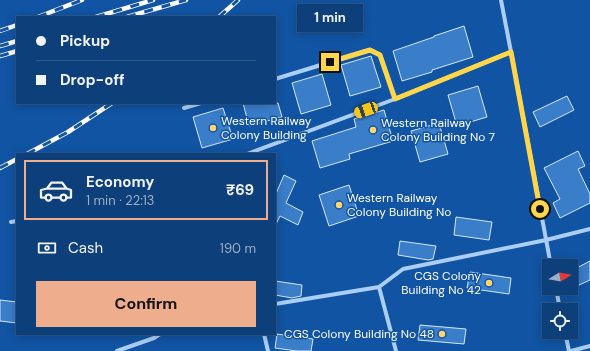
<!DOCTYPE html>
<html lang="en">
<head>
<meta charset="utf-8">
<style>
	body { margin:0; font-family:"DM Sans",sans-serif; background:#16467f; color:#f1f3f6; height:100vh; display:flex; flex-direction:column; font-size:15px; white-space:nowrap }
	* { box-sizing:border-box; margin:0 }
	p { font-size:13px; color:#9aafc7 }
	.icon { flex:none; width:22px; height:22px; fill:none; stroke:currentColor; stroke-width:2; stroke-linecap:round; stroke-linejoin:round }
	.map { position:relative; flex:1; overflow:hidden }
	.panel { position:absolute; left:16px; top:153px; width:260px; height:182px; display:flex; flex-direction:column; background:#0d3f7a; border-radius:0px; box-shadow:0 2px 10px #0003,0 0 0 1px #2d588b }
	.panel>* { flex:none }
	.hud { position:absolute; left:16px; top:16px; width:260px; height:88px; border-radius:0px; box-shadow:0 2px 10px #0003,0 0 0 1px #2d588b; display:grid; align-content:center; height:88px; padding:0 20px; background:#0d3f7a }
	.needle { width:26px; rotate:79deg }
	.buttons { position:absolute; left:542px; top:259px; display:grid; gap:8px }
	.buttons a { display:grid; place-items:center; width:36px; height:36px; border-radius:0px; background:#0d3f7a; box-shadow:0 2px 10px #0003,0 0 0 1px #2d588b; font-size:20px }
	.end { position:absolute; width:18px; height:18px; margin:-9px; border:5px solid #ffd54a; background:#111; box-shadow:0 0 0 2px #111 }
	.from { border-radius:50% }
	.bubble { position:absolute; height:28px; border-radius:0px; background:#0d3f7a; box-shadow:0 2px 10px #0003,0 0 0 1px #2d588b; font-size:13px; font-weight:700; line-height:28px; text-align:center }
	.car { position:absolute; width:12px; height:24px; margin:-12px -6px; border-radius:5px; box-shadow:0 0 3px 1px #0007; background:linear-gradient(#f5c518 24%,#345 0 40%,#f5c518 0 76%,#345 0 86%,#f5c518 0) }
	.hud b { display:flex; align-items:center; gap:14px; height:38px; font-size:15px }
	.hud b+b { border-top:1px solid #2d588b }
	.hud i { width:10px; height:10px; background:#f1f3f6 }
	ul { padding:7px 0 0; list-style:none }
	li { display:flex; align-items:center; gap:12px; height:60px; margin:0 8px 6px; padding:0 12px; border:2px solid transparent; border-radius:0px }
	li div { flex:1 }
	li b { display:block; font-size:15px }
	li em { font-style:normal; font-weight:700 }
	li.active { border-color:#eead8d }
	li>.icon { width:36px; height:36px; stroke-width:1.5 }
	.pay { display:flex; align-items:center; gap:10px; height:44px; padding:0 20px; font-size:15px }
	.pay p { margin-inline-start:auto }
	.button { display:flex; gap:8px; margin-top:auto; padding:8px 20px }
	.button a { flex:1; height:46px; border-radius:0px; background:#eead8d; color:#111; font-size:16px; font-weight:700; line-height:46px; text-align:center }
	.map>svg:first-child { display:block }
	.building { fill:#3a7dc9; stroke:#d5e8fe }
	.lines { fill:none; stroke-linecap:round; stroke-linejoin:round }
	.street { stroke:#abcef6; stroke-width:4 }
	.rail-casing { stroke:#fff; stroke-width:4.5 }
	.rail { stroke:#1154a3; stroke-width:3; stroke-dasharray:9; stroke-linecap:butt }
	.route { stroke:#ffd54a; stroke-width:5 }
	.poi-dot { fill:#ffd370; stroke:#1154a3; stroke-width:1.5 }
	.labels { text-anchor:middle; stroke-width:3; stroke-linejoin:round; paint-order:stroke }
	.poi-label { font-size:12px; fill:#fff; stroke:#1154a3; text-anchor:start }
</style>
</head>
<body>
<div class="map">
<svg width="590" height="351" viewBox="0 0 590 351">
	<rect width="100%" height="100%" fill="#1154a3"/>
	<!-- building -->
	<path class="building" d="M464,26L473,57L432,70V72L402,81L393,51L434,37V36Z
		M371,56L381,87L350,96L341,65Z
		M322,74L331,105L301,114L292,83Z
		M478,86L487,117L457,126L448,95Z
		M567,96L574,110L540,127L533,112Z
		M243,103H278L282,117L249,126Z
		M223,108L233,139L202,148L193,117Z
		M384,110L393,141L349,154L350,159L320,168L312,141L356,127L354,119Z
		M439,123L448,154L420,162L411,131Z
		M578,151L585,166L578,169L590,194V203L560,218L553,203L560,199L544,168Z
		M284,175L296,181L286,203L303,212L298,225L280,216L275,226V196Z
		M349,185L359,216L329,226L319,195Z
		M456,217L492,222L489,240L454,235Z
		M400,241L436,246L433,259L428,260L398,255Z
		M590,261V280L577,286L571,273V271Z
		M470,272L511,278L509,294L467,288Z
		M275,281L302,285L301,296L292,298L275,295Z
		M0,300L17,302V323L0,321Z
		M420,325L466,329L464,344L418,340Z
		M277,334L313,339L311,351H297L275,348Z"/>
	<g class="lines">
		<!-- street -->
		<path class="street" d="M501,0L511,52
			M275,79L370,50L380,55L395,99
			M184,108L201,103
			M247,154L395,99L511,52L551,266
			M11,222L17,221
			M379,287L403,269L546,240L590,229
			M556,288L560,310
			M275,304L379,287L396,351
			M565,332L569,351
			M264,334L268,351
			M117,351L154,338L160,334
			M571,351L590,346"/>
		<defs>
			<path id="rail" d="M38,17L82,0
				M96,17L153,0
				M127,17L186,0
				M219,17L238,0
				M0,31L17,25
				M0,46L17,41
				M0,56L17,51
				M27,154L68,132L112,103
				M0,168L17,159"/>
		</defs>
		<!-- rail casing -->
		<use href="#rail" class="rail-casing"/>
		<!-- rail -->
		<use href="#rail" class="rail"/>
	</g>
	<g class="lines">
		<!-- route -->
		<path class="route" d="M330,62L370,50L380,55L395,99L511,52L540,209"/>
	</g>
	<!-- markers -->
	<g class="poi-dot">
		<circle cx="213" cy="128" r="4"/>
		<circle cx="373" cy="130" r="4"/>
		<circle cx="339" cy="205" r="4"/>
		<circle cx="489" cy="283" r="4"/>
		<circle cx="442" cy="334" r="4"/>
	</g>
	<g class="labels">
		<!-- poi labels -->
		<g class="poi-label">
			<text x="221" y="125">Western Railway<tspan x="221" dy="14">Colony Building</tspan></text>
			<text x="381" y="127">Western Railway<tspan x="381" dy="14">Colony Building No 7</tspan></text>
			<text x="347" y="202">Western Railway<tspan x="347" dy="14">Colony Building No</tspan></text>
			<text x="481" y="280" text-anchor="end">CGS Colony<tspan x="481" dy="14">Building No 42</tspan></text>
			<text x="434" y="338" text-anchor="end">CGS Colony Building No 48</text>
		</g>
	</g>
</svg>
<div class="buttons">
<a><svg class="needle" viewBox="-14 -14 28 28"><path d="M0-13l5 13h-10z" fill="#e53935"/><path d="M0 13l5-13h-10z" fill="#9aafc7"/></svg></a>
<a><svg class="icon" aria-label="locate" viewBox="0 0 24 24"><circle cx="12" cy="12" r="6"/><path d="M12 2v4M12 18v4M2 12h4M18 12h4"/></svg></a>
</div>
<i class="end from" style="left:540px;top:209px"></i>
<i class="end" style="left:330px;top:62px"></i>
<div class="bubble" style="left:297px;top:4px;width:66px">1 min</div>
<i class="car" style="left:366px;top:110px;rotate:250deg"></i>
<div class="hud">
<b><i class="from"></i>Pickup</b>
<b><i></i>Drop-off</b>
</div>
<section class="panel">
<ul>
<li class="active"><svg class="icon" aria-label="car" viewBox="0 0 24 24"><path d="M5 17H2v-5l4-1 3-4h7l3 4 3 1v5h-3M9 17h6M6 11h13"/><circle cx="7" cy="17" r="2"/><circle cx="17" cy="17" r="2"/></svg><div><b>Economy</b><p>1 min · 22:13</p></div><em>₹69</em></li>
</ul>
<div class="pay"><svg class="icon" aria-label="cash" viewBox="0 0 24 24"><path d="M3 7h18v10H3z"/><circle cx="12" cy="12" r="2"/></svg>Cash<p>190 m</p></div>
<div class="button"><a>Confirm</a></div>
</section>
</div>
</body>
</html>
